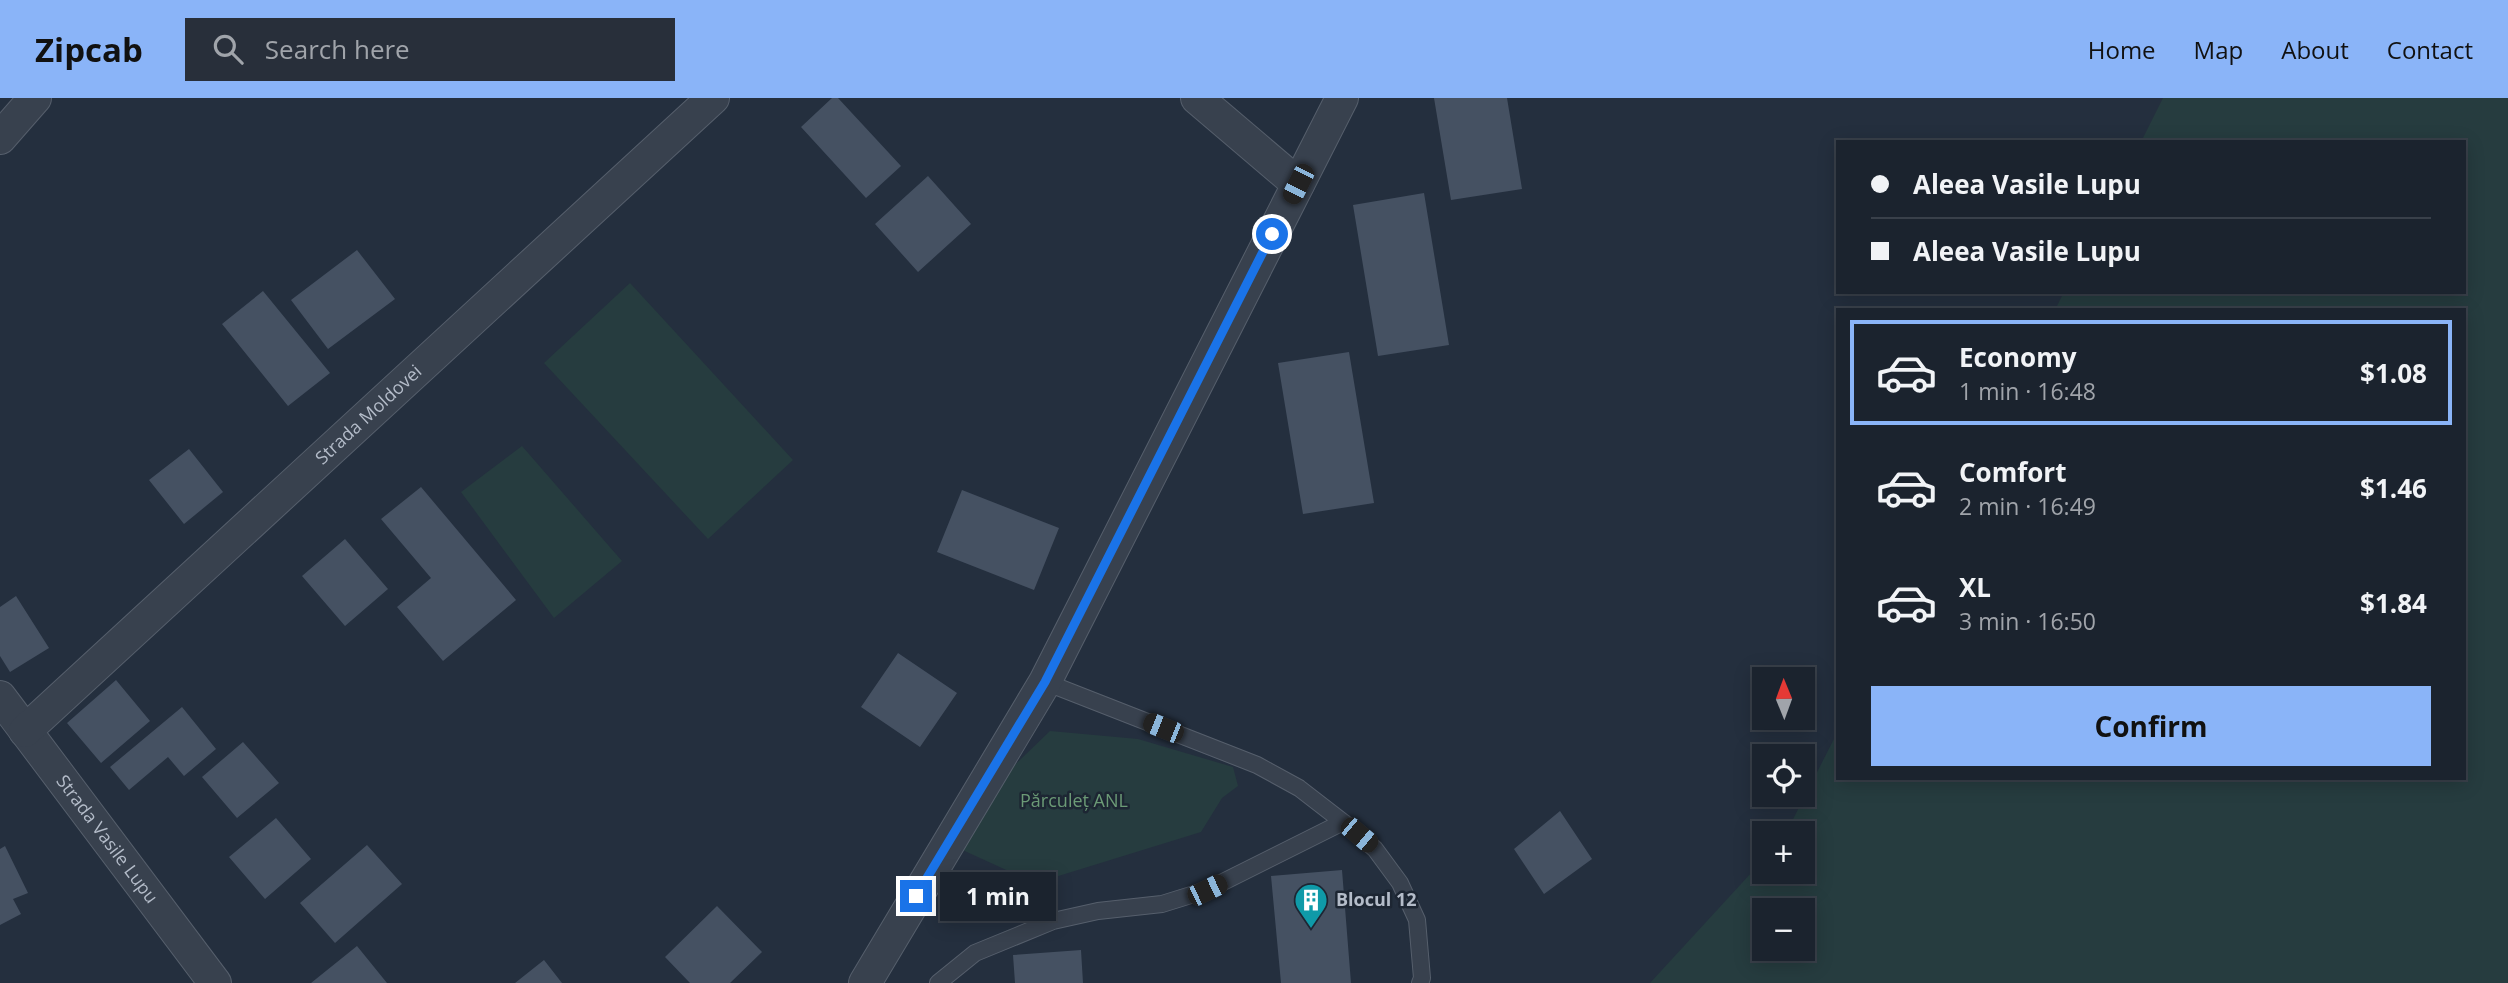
<!DOCTYPE html>
<html lang="en">
<head>
<meta charset="utf-8">
<style>
	body { margin:0; font-family:"Open Sans",sans-serif; background:#282f3a; color:#f1f3f6; height:100vh; display:flex; flex-direction:column; font-size:26px; white-space:nowrap }
	* { box-sizing:border-box; margin:0 }
	p { font-size:23px; color:#a0a4aa }
	.icon { flex:none; width:38px; height:38px; fill:none; stroke:currentColor; stroke-width:2; stroke-linecap:round; stroke-linejoin:round }
	.map { position:relative; flex:1; overflow:hidden }
	.panel { position:absolute; left:1836px; top:210px; width:630px; height:472px; display:flex; flex-direction:column; background:#1b232e; border-radius:0px; box-shadow:0 4px 18px #0003,0 0 0 2px #39404a }
	.panel>* { flex:none }
	.top-card { position:absolute; left:1836px; top:42px; width:630px; height:154px; border-radius:0px; box-shadow:0 4px 18px #0003,0 0 0 2px #39404a; display:grid; align-content:center; height:154px; padding:0 35px; background:#1b232e }
	.needle { width:46px; rotate:359deg }
	.tools { position:absolute; left:1752px; top:569px; display:grid; gap:14px }
	.tools a { display:grid; place-items:center; width:63px; height:63px; border-radius:0px; background:#1b232e; box-shadow:0 4px 18px #0003,0 0 0 2px #39404a; font-size:35px }
	.end { position:absolute; width:32px; height:32px; margin:-16px; border:9px solid #1a73e8; background:#fff; box-shadow:0 0 0 4px #fff }
	.from { border-radius:50% }
	.bubble { position:absolute; height:49px; border-radius:0px; background:#1b232e; box-shadow:0 4px 18px #0003,0 0 0 2px #39404a; font-size:23px; font-weight:700; line-height:49px; text-align:center }
	.car { position:absolute; width:21px; height:42px; margin:-21px -10px; border-radius:9px; box-shadow:0 0 5px 2px #0007; background:linear-gradient(#222 24%,#8ab4d8 0 40%,#222 0 76%,#8ab4d8 0 86%,#222 0) }
	.top-card b { display:flex; align-items:center; gap:24px; height:66px; font-size:26px }
	.top-card b+b { border-top:2px solid #39404a }
	.top-card i { width:18px; height:18px; background:#f1f3f6 }
	ul { padding:12px 0 0; list-style:none }
	li { display:flex; align-items:center; gap:21px; height:105px; margin:0 14px 10px; padding:0 21px; border:4px solid transparent; border-radius:0px }
	li div { flex:1 }
	li b { display:block; font-size:26px }
	li em { font-style:normal; font-weight:700 }
	li.selected { border-color:#8ab4f8 }
	li>.icon { width:63px; height:63px; stroke-width:1.5 }
	.cta { display:flex; gap:14px; margin-top:auto; padding:14px 35px }
	.cta a { flex:1; height:80px; border-radius:0px; background:#8ab4f8; color:#111; font-size:28px; font-weight:700; line-height:80px; text-align:center }
	header { display:flex; align-items:center; gap:42px; box-sizing:border-box; height:98px; padding:0 35px; background:#8ab4f8; color:#111 }
	header strong { font-size:33px }
	nav { display:flex; gap:38px; margin-inline-start:auto; font-size:24px }
	.search { width:490px; height:63px; background:#282f3a; display:flex; align-items:center; gap:18px; box-sizing:border-box; padding:0 24px; border-radius:0px; color:#a0a4aa; font-size:26px }
	.map>svg:first-child { display:block }
	.green { fill:#263c3f; fill-rule:evenodd }
	.building { fill:#455162 }
	.lines { fill:none; stroke-linecap:round; stroke-linejoin:round }
	.service-casing { stroke:#565f6c; stroke-width:18 }
	.minor-casing { stroke:#565f6c; stroke-width:34 }
	.service { stroke:#38414e; stroke-width:16 }
	.minor { stroke:#38414e; stroke-width:32 }
	.route { stroke:#1a73e8; stroke-width:9 }
	.labels { text-anchor:middle; stroke-width:5; stroke-linejoin:round; paint-order:stroke }
	.street-label { font-size:18px; fill:#b4bcc9; stroke:#1d2633 }
	.park-label { font-size:18px; fill:#6b9a76; stroke:#1d2633 }
	.poi-label { font-size:18px; font-weight:bold; fill:#b4bcc9; stroke:#1d2633; text-anchor:start }
</style>
</head>
<body>
<header>
<strong>Zipcab</strong>
<div class="search"><svg class="icon" aria-label="search" viewBox="0 0 24 24"><circle cx="10" cy="10" r="6"/><path d="M15 15l6 6"/></svg>Search here</div>
<nav><a>Home</a><a>Map</a><a>About</a><a>Contact</a></nav>
</header>
<div class="map">
<svg width="2508" height="885" viewBox="0 0 2508 885">
	<rect width="100%" height="100%" fill="#242f3e"/>
	<!-- green -->
	<path class="green" d="M2163,0H2508V885H1650L1764,761V774H1802V735H1786L1837,635L1838,681H2464V212H2055L2064,194H2464V44H2141ZM1764,812H1802V850H1764Z
		M630,185L793,362L708,441L544,265Z
		M522,348L622,463L554,520L461,394Z
		M1050,633L1138,641L1233,669L1238,688L1222,700L1201,734L1039,784L1015,776L956,749L990,691Z"/>
	<!-- building -->
	<path class="building" d="M832,0H838L901,68L866,100L801,29Z
		M1434,0H1507L1522,91L1451,102Z
		M928,78L971,126L918,174L875,126Z
		M1424,95L1449,247L1378,258L1353,107Z
		M357,152L395,201L328,251L291,202Z
		M263,193L330,275L288,308L222,226Z
		M1349,254L1374,405L1303,416L1278,265Z
		M189,351L223,394L184,426L149,382Z
		M421,389L516,502L443,563L397,509L431,480L381,421Z
		M962,392L1059,430L1034,492L937,454Z
		M345,441L388,491L345,528L302,478Z
		M16,498L49,550L10,574L0,558V509Z
		M898,555L957,595L920,649L861,609Z
		M116,582L150,623L101,665L67,625Z
		M182,609L216,651L184,678L168,659L129,692L110,669Z
		M243,644L279,685L237,720L202,679Z
		M1560,713L1592,761L1544,796L1514,751Z
		M276,720L311,761L265,801L229,759Z
		M367,747L402,786L335,845L300,805Z
		M5,748L28,795L13,801L21,816L0,827V751Z
		M1342,772L1351,885H1281L1271,778Z
		M717,808L762,854L730,885H690L665,859Z
		M357,848L387,885H311Z
		M1081,852L1083,885H1015L1013,857Z
		M544,862L562,885H515Z"/>
	<g class="lines">
		<defs>
			<path id="service" d="M1045,584L1257,667L1299,690L1343,724L1375,751L1400,785L1417,822L1422,880L1420,885
				M938,885L975,855L1053,823L1098,813L1162,806L1207,792L1343,724"/>
			<g id="minor">
				<path d="M1197,0L1298,86"/>
				<path d="M0,40L35,0"/>
				<path id="s1" d="M0,599L215,885"/>
				<path id="s2" d="M25,633L713,0"/>
				<path d="M865,885L1045,584L1342,0"/>
			</g>
		</defs>
		<!-- service casing -->
		<use href="#service" class="service-casing"/>
		<!-- minor casing -->
		<use href="#minor" class="minor-casing"/>
		<!-- service -->
		<use href="#service" class="service"/>
		<!-- minor -->
		<use href="#minor" class="minor"/>
	</g>
	<g class="lines">
		<!-- route -->
		<path class="route" d="M916,798L1045,584L1272,136"/>
	</g>
	<!-- icons -->
	<defs>
		<symbol id="building-pin" viewBox="-11 -11 22 30"><path d="M0 17L-7.5 6A9.5 9.5 0 1 1 7.5 6Z" fill="#0f9aa8" stroke="#1d2633"/><path d="M-4-6H4V6H1V3H-1V6H-4ZM-2.5-4.3h1.7v1.8h-1.7ZM.8-4.3h1.7v1.8H.8ZM-2.5-1h1.7V.8h-1.7ZM.8-1h1.7V.8H.8Z" fill="#fff"/></symbol>
	</defs>
	<g fill-rule="evenodd">
		<use href="#building-pin" x="1292" y="783" width="38" height="52"/>
	</g>
	<g class="labels">
		<!-- street labels -->
		<g class="street-label">
			<text dy="6" stroke="none"><textPath href="#s2" startOffset="467">Strada Moldovei</textPath></text>
			<text dy="6" stroke="none"><textPath href="#s1" startOffset="178">Strada Vasile Lupu</textPath></text>
		</g>
		<!-- park labels -->
		<g class="park-label">
			<text x="1074" y="709">Părculeț ANL</text>
		</g>
		<!-- poi labels -->
		<g class="poi-label">
			<text x="1336" y="808">Blocul 12</text>
		</g>
	</g>
</svg>
<div class="tools">
<a><svg class="needle" viewBox="-14 -14 28 28"><path d="M0-13l5 13h-10z" fill="#e53935"/><path d="M0 13l5-13h-10z" fill="#a0a4aa"/></svg></a>
<a><svg class="icon" aria-label="locate" viewBox="0 0 24 24"><circle cx="12" cy="12" r="6"/><path d="M12 2v4M12 18v4M2 12h4M18 12h4"/></svg></a>
<a>+</a>
<a>−</a>
</div>
<i class="end from" style="left:1272px;top:136px"></i>
<i class="end" style="left:916px;top:798px"></i>
<div class="bubble" style="left:940px;top:774px;width:116px">1 min</div>
<i class="car" style="left:1298px;top:86px;rotate:207deg"></i>
<i class="car" style="left:1163px;top:630px;rotate:292deg"></i>
<i class="car" style="left:1359px;top:737px;rotate:130deg"></i>
<i class="car" style="left:1207px;top:792px;rotate:64deg"></i>
<div class="top-card">
<b><i class="from"></i>Aleea Vasile Lupu</b>
<b><i></i>Aleea Vasile Lupu</b>
</div>
<section class="panel">
<ul>
<li class="selected"><svg class="icon" aria-label="car" viewBox="0 0 24 24"><path d="M5 17H2v-5l4-1 3-4h7l3 4 3 1v5h-3M9 17h6M6 11h13"/><circle cx="7" cy="17" r="2"/><circle cx="17" cy="17" r="2"/></svg><div><b>Economy</b><p>1 min · 16:48</p></div><em>$1.08</em></li>
<li><svg class="icon" aria-label="car" viewBox="0 0 24 24"><path d="M5 17H2v-5l4-1 3-4h7l3 4 3 1v5h-3M9 17h6M6 11h13"/><circle cx="7" cy="17" r="2"/><circle cx="17" cy="17" r="2"/></svg><div><b>Comfort</b><p>2 min · 16:49</p></div><em>$1.46</em></li>
<li><svg class="icon" aria-label="car" viewBox="0 0 24 24"><path d="M5 17H2v-5l4-1 3-4h7l3 4 3 1v5h-3M9 17h6M6 11h13"/><circle cx="7" cy="17" r="2"/><circle cx="17" cy="17" r="2"/></svg><div><b>XL</b><p>3 min · 16:50</p></div><em>$1.84</em></li>
</ul>
<div class="cta"><a>Confirm</a></div>
</section>
</div>
</body>
</html>
